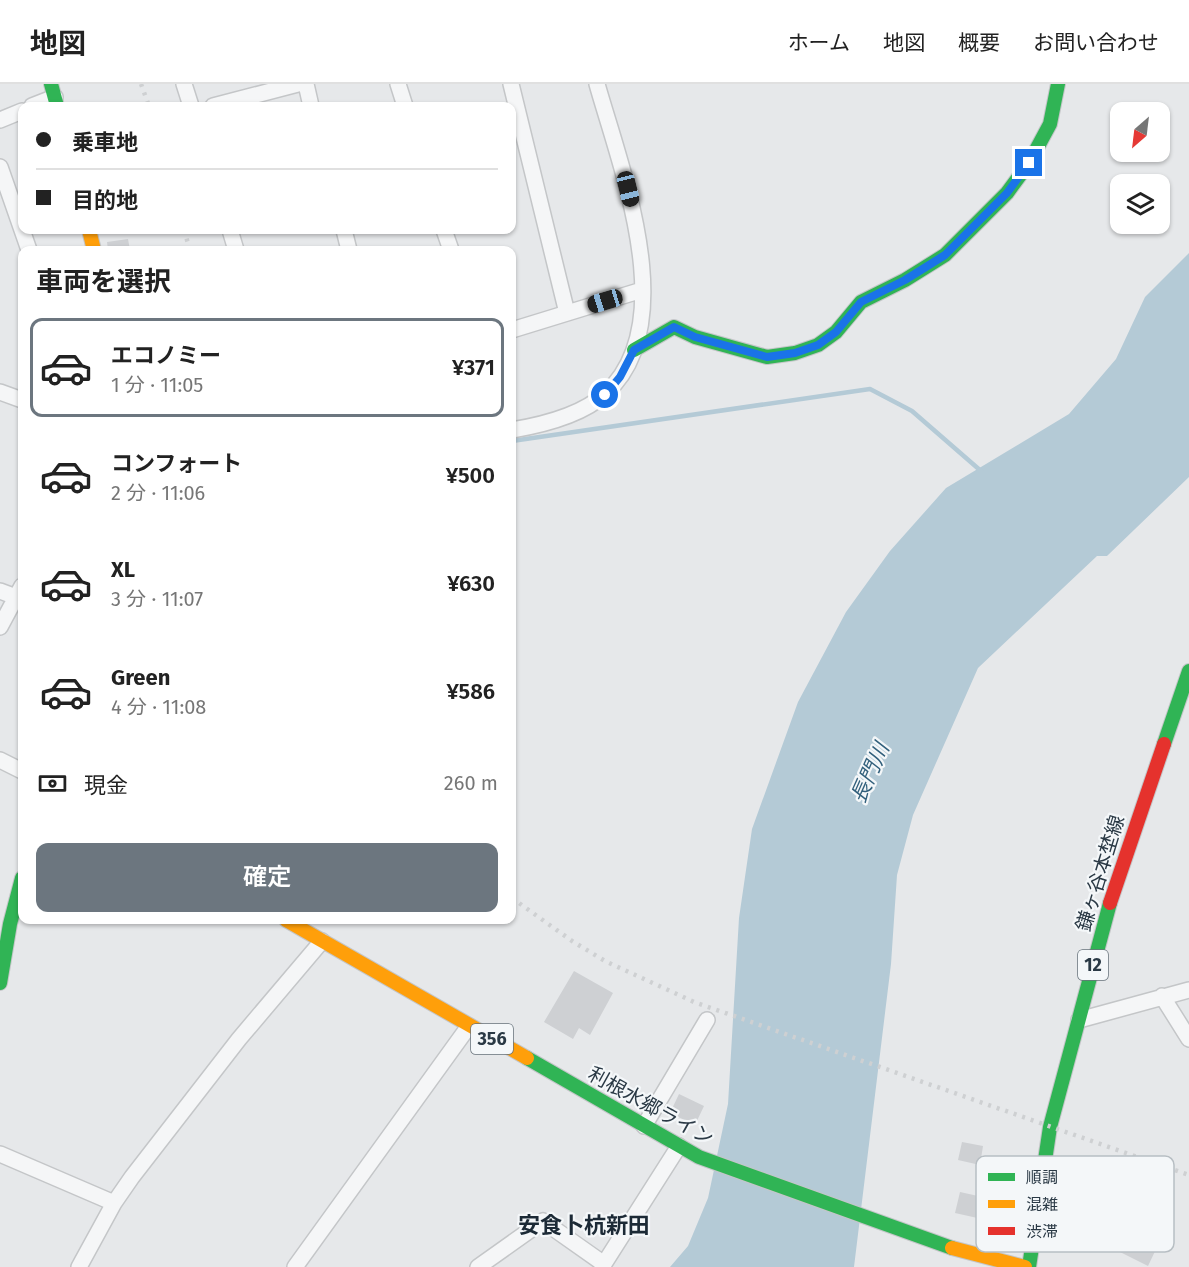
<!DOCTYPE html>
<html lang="ja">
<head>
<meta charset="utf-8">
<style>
	body { margin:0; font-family:"Fira Sans","Noto Sans JP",sans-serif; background:#f2f2f2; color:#222; height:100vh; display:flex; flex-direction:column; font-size:22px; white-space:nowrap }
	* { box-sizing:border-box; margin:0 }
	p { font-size:20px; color:#767676 }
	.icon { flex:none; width:33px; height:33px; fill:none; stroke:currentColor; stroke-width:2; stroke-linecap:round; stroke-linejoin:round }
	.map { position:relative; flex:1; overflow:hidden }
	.drawer { position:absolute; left:18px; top:162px; width:498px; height:678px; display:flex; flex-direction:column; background:#fff; border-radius:12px; box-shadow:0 2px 4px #0004 }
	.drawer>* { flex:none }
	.hud { position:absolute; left:18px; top:18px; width:498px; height:132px; border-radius:12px; box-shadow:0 2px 4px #0004; display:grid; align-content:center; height:132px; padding:0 18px; background:#fff }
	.needle { width:39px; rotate:208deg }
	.tools { position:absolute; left:1110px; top:18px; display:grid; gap:12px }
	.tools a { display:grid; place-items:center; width:60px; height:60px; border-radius:12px; background:#fff; box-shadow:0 2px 4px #0004; font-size:30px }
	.end { position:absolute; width:27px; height:27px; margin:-14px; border:8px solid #1a73e8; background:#fff; box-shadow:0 0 0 3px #fff }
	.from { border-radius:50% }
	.car { position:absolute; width:18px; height:36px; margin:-18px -9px; border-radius:8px; box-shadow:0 0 4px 2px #0007; background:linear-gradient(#222 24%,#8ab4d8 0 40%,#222 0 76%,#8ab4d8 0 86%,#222 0) }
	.hud b { display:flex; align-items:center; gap:21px; height:57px; font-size:22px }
	.hud b+b { border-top:2px solid #e0e0e0 }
	.hud i { width:15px; height:15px; background:#222 }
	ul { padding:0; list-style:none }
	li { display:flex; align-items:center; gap:18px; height:99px; margin:0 12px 9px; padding:0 6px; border:3px solid transparent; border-radius:12px }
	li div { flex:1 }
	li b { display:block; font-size:22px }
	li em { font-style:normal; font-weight:600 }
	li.active { border-color:#6c767f }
	li>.icon { width:54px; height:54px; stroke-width:1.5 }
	h2 { padding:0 18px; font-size:27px; line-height:72px }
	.pay { display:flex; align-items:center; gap:15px; height:66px; padding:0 18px; font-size:22px }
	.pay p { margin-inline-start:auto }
	.primary-button { display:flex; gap:12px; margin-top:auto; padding:12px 18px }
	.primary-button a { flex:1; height:69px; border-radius:12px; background:#6c767f; color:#fff; font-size:24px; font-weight:600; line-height:69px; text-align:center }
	header { display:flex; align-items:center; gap:36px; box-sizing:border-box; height:84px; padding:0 30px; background:#fff; border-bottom:2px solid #e0e0e0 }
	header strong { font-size:28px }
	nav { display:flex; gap:33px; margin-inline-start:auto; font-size:21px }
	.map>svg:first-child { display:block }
	.water { fill:#b4cad6 }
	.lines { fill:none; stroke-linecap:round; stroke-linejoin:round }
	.stream { stroke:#b4cad6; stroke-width:4.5 }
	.building { fill:#ced0d3 }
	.street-casing { stroke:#c4c6c8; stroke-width:18 }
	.fast-casing { stroke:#c4c6c8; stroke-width:16 }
	.slow-casing { stroke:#c4c6c8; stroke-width:16 }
	.jam-casing { stroke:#c4c6c8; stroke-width:16 }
	.street { stroke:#f5f6f7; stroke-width:15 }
	.fast { stroke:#30b455; stroke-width:14 }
	.slow { stroke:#ff9f0a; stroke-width:14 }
	.jam { stroke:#e5322d; stroke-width:14 }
	.rail { stroke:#ced0d2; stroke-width:4.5; stroke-dasharray:3 6; stroke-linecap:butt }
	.route { stroke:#1a73e8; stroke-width:8 }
	.labels { text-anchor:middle; stroke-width:4.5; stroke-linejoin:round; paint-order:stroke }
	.shield { fill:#f4f7f9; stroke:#67727b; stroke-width:1.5 }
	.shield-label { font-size:18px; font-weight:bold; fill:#2a3945 }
	.street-label { font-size:20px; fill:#2a3945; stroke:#f4f7f9 }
	.water-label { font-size:21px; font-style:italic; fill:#32607c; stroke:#f4f7f9 }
	.quarter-label { font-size:22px; font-weight:bold; fill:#1c2a36; stroke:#f4f7f9 }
	.key { fill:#f4f7f9; stroke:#b7bec3; stroke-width:1.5 }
	.key-label { font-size:16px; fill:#2a3945 }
</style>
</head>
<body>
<header>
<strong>地図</strong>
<nav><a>ホーム</a><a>地図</a><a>概要</a><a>お問い合わせ</a></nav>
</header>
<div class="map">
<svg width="1189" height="1183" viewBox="0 0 1189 1183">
	<rect width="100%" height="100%" fill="#e6e8ea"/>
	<!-- water -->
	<path class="water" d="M1189,169V393L1107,472H1097L978,584L913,731L897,791L891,880L854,1183H670L688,1162L708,1114L728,1020L739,834L752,745L798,618L846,528L890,467L946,404L1069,330L1116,275L1145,213Z"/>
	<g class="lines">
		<!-- stream -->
		<path class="stream" d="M512,357L870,305L912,327L981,387"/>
	</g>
	<!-- building -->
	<path class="building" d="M128,155L130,166H108L107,158Z
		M574,887L613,909L590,951L579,944L573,955L544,938Z
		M679,1010L704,1022L695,1041L670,1029Z
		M962,1058L983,1062L980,1081L958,1076Z
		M960,1108L987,1114L982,1135L955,1129Z
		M1122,1143L1158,1161L1148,1182L1112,1164Z"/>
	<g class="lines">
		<defs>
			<path id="street" d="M184,0L191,22
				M306,0L311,22
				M398,0L405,22
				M511,0L567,229
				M32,22L55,13
				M213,22L298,0
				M0,36L22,27
				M0,83L29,166
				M230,146L236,166
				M344,146L349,166
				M444,146L451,166
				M512,246L642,206
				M0,308L22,316
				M512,346C542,341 582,331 605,310C683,241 620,82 597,0
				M0,507L16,513
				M0,543L22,502
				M0,676L22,687
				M1162,912L1189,955
				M1079,936L1189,906
				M644,1042L707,936
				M0,1070L114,1119
				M79,1183L114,1119L132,1093L239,955L322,857
				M295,1183L469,942
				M478,1183L543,1137L604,1180
				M602,1183L679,1062"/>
			<path id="fast" d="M51,0L57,22
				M634,266L674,243L695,253L767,273L795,269L818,261L836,248L861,218L905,196L945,171L1007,109L1029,79L1050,40L1058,0
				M1164,660L1189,587
				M0,899L10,840L22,794
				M527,974L699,1073L952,1164
				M1029,1183L1050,1043L1110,819"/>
			<path id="slow" d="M89,146L94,166
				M286,836L527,974
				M952,1164L1025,1183"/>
			<path id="jam" d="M1110,819L1164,660"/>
		</defs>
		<!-- street casing -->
		<use href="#street" class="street-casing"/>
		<!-- fast casing -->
		<use href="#fast" class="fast-casing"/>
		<!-- slow casing -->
		<use href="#slow" class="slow-casing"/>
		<!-- jam casing -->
		<use href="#jam" class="jam-casing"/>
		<!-- street -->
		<use href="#street" class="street"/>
		<!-- fast -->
		<use href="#fast" class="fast"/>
		<!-- slow -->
		<use href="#slow" class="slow"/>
		<!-- jam -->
		<use href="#jam" class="jam"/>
		<!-- rail -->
		<path class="rail" d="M141,0L149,22
			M184,146L190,166
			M512,814L572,857L605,877L694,918L1189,1091"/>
	</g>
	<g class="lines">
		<!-- route -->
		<path class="route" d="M605,311L620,293L634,266L674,243L695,253L767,273L795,269L818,261L836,248L861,218L905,196L945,171L1007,109L1029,79"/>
	</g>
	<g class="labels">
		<!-- shield labels -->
		<g class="shield">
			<rect x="1078" y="866" width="30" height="30" rx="4.5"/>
			<rect x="471" y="940" width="42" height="30" rx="4.5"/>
		</g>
		<g class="shield-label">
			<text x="1093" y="887">12</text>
			<text x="492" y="961">356</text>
		</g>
		<!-- street labels -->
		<g class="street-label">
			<text transform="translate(1100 789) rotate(-73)" y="7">鎌ヶ谷本埜線</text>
			<text transform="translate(651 1022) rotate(29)" y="7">利根水郷ライン</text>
		</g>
		<!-- water labels -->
		<g class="water-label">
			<text transform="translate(870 689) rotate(-66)" y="7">長門川</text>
		</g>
		<!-- quarter labels -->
		<g class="quarter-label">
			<text x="584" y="1149">安食卜杭新田</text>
		</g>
	</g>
	<!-- legend -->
	<rect x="976" y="1072" width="198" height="96" rx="9" class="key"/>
	<rect x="988" y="1089" width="27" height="8" fill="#30b455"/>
	<rect x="988" y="1116" width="27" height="8" fill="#ff9f0a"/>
	<rect x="988" y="1143" width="27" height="8" fill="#e5322d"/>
	<g class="key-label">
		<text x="1026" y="1099">順調</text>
		<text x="1026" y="1126">混雑</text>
		<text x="1026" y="1153">渋滞</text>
	</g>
</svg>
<div class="tools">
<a><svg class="needle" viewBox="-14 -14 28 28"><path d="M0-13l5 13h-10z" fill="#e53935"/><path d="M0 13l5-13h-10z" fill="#767676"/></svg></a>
<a><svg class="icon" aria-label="layers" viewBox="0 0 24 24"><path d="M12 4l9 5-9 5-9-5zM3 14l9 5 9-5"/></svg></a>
</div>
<i class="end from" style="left:605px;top:311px"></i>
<i class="end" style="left:1029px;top:79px"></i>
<i class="car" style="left:628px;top:105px;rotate:166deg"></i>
<i class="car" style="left:605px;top:217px;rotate:253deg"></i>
<div class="hud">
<b><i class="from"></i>乗車地</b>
<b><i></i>目的地</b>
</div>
<section class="drawer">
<h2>車両を選択</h2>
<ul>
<li class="active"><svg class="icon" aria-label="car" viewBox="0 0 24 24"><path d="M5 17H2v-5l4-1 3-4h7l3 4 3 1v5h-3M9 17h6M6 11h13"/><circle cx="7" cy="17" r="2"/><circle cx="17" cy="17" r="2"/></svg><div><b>エコノミー</b><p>1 分 · 11:05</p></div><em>¥371</em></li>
<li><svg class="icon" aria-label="car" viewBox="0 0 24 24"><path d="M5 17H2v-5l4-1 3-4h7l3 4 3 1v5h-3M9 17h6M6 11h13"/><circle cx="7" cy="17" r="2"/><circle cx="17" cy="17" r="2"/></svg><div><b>コンフォート</b><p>2 分 · 11:06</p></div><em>¥500</em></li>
<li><svg class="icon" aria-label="car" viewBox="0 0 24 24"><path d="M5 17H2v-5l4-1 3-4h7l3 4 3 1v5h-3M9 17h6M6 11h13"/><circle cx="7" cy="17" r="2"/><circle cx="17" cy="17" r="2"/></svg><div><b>XL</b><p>3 分 · 11:07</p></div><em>¥630</em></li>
<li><svg class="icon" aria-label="car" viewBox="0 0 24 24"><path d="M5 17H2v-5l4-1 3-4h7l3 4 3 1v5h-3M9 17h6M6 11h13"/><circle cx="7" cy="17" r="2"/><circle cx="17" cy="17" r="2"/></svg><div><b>Green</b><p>4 分 · 11:08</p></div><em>¥586</em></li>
</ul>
<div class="pay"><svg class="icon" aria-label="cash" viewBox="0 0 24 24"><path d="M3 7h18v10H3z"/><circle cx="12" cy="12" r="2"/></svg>現金<p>260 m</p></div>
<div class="primary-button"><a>確定</a></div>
</section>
</div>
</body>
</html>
